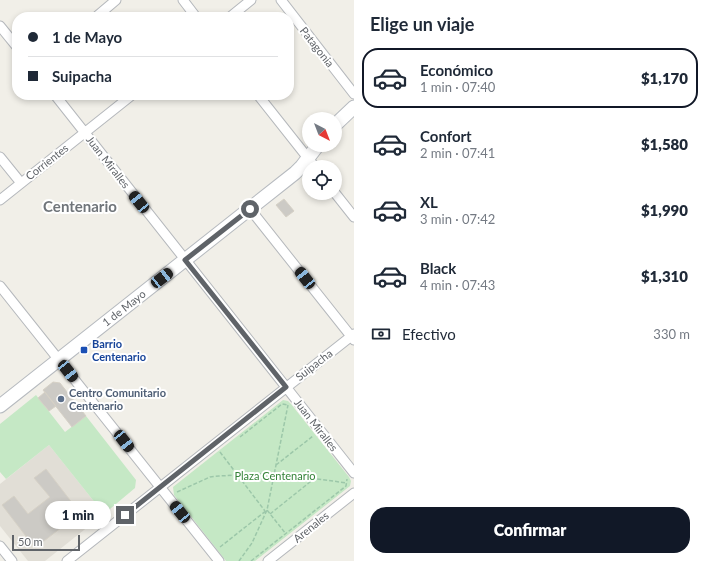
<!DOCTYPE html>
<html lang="es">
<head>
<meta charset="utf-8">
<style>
	body { margin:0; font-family:Lato,sans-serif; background:#f2f2f3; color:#1f2937; height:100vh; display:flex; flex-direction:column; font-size:15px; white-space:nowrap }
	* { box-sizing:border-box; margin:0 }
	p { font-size:13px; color:#747a83 }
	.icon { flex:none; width:22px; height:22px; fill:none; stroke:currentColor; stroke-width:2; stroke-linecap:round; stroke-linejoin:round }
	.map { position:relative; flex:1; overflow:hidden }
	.drawer { display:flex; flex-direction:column; background:#fff; width:352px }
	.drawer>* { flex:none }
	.hud { position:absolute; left:12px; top:12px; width:282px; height:88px; border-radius:16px; box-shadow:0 2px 6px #0003; display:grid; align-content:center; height:88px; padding:0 16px; background:#fff }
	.needle { width:26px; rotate:138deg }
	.buttons { position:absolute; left:302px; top:112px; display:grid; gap:8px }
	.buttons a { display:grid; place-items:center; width:40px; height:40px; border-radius:50%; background:#fff; box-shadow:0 2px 6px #0003; font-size:20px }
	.scale { position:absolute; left:12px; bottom:10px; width:68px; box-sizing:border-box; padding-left:4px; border:2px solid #5f6368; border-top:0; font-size:11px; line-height:14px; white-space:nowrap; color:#5f6368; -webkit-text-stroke:3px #fff; paint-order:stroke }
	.end { position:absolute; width:18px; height:18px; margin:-9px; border:5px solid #5f6368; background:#fff; box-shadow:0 0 0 2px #fff }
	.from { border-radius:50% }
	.bubble { position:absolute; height:28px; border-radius:14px; background:#fff; box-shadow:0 2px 6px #0003; font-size:13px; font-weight:800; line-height:28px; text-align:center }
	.car { position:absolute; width:12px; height:24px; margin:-12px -6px; border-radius:5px; box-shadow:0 0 3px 1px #0007; background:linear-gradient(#222 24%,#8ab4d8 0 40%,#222 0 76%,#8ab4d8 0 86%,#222 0) }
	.hud b { display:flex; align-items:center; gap:14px; height:38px; font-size:15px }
	.hud b+b { border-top:1px solid #e0e1e3 }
	.hud i { width:10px; height:10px; background:#1f2937 }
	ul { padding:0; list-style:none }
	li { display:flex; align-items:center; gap:12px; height:60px; margin:0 8px 6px; padding:0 8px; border:2px solid transparent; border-radius:16px }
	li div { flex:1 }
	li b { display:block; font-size:15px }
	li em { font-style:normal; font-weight:800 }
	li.current { border-color:#111827 }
	li>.icon { width:36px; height:36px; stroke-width:1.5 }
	h2 { padding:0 16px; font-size:18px; line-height:48px }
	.pay { display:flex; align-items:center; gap:10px; height:44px; padding:0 16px; font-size:15px }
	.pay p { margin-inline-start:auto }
	.action { display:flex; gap:8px; margin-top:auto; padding:8px 16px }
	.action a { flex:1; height:46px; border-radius:16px; background:#111827; color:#fff; font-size:16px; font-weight:800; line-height:46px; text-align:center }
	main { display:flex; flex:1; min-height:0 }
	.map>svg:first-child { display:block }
	.education { fill:#e1ded6 }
	.green { fill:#c5e8c5 }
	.building { fill:#cccac5; stroke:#d6d1c6 }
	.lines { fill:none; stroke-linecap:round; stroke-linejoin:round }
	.street-casing { stroke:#b5b8bc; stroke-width:11 }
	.secondary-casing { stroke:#b6babf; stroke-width:15 }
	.path { stroke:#9cc7a9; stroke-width:1.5; stroke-dasharray:4 2; stroke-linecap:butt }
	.street { stroke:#fff; stroke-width:9 }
	.secondary { stroke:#fff; stroke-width:13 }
	.route { stroke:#5f6368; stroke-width:5 }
	.transit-dot { fill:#1a4fb4; stroke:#fff; stroke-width:1.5 }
	.service-dot { fill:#5c6f8a; stroke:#fff; stroke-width:1.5 }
	.labels { text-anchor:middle; stroke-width:4; stroke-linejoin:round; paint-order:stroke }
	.street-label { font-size:11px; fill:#5f6368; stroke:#fff }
	.transit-label { font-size:11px; font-weight:bold; fill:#164399; stroke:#fff; text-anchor:start }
	.service-label { font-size:11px; font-weight:bold; fill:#4e5e75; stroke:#fff; text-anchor:start }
	.park-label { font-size:11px; fill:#348238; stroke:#fff }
	.district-label { font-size:15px; font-weight:bold; fill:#70757a; stroke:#fff }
</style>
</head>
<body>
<main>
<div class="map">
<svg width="354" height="561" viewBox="0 0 354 561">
	<rect width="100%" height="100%" fill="#f1efe8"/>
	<!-- education -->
	<path class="education" d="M49,445L104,514L45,561H28L0,526V484Z"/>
	<!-- green -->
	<path class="green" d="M36,395L65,432L86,416L136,480L135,488L104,514L49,445L6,479L0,472V424Z
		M283,400L288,401L291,404L349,477L351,481L350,486L255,561H226L174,495L173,487Z"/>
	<!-- building -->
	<path class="building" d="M284,199L294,211L286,217L276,205Z
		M53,382L60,383L86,416L72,427L43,390Z
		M45,392L56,406L49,411L38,398Z
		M46,469L80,513L35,548L2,505L14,496L28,514L50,497L34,478Z"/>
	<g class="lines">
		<defs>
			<path id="street" d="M183,0L196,17
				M281,0L354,94
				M96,17L116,0
				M230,17L251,0
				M0,26L17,47
				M55,95L354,473
				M258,95L315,167
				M0,157L21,183
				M335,193L354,217
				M0,200L132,95
				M250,209L354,340
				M0,286L219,561
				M0,546L12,561
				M67,561L354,334
				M268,561L354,493"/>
			<path id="secondary" d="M335,125L354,107
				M0,406L295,173L302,166L318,145"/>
		</defs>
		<!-- street casing -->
		<use href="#street" class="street-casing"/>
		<!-- secondary casing -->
		<use href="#secondary" class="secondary-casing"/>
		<!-- path -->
		<path class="path" d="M240,437L282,404L288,405
			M220,452L265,511
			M276,465L313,436
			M177,492L210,477L219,476L274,473L347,483
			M270,514L315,478
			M220,547L267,510L286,534
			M239,561L252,543L267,510L288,405
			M251,561L346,486L347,479"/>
		<!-- street -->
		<use href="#street" class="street"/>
		<!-- secondary -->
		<use href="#secondary" class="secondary"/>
	</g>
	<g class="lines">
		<!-- route -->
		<path class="route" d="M125,515L286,387L185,260L250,209"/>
	</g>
	<!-- markers -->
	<rect class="transit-dot" x="80" y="346" width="8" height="8" rx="2"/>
	<circle class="service-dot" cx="61" cy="399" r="4"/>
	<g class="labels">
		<!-- street labels -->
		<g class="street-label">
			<text transform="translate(317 47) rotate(52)" y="4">Patagonia</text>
			<text transform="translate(47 162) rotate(-38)" y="4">Corrientes</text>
			<text transform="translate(108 162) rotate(52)" y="4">Juan Miralles</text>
			<text transform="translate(124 308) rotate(-38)" y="4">1 de Mayo</text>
			<text transform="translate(314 365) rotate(-38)" y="4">Suipacha</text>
			<text transform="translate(316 425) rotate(52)" y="4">Juan Miralles</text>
			<text transform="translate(311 527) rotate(-39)" y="4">Arenales</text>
		</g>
		<!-- transit labels -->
		<g class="transit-label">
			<text x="92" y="348">Barrio<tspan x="92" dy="13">Centenario</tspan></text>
		</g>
		<!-- service labels -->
		<g class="service-label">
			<text x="69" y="397">Centro Comunitario<tspan x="69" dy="13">Centenario</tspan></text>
		</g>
		<!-- park labels -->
		<g class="park-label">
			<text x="275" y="480">Plaza Centenario</text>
		</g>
		<!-- district labels -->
		<g class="district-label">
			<text x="80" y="212">Centenario</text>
		</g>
	</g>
</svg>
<div class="buttons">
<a><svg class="needle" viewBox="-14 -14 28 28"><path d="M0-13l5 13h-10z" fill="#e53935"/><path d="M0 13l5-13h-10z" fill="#747a83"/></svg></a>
<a><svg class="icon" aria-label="locate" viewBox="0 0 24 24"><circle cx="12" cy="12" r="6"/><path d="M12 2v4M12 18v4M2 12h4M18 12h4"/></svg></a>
</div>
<div class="scale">50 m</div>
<i class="end from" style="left:250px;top:209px"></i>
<i class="end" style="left:125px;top:515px"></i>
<div class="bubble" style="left:45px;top:501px;width:66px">1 min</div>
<i class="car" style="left:139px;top:202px;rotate:321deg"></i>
<i class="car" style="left:162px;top:278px;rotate:52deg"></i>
<i class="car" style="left:305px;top:278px;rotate:322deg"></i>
<i class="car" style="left:68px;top:371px;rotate:142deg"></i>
<i class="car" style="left:124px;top:441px;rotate:142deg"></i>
<i class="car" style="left:180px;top:512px;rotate:321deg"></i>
<div class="hud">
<b><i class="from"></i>1 de Mayo</b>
<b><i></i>Suipacha</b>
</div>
</div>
<section class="drawer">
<h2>Elige un viaje</h2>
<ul>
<li class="current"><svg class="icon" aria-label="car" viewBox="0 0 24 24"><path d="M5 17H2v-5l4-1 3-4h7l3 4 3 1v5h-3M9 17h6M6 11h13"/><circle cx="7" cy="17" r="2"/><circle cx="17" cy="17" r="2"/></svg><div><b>Económico</b><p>1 min · 07:40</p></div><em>$1,170</em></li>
<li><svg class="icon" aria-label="car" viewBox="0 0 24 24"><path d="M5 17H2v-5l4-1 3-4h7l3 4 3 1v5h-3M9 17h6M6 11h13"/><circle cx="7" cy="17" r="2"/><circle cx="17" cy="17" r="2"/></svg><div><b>Confort</b><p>2 min · 07:41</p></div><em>$1,580</em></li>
<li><svg class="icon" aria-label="car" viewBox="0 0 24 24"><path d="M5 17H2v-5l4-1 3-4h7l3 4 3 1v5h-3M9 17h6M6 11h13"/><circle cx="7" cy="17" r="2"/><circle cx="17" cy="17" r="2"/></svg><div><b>XL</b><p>3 min · 07:42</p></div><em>$1,990</em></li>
<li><svg class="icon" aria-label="car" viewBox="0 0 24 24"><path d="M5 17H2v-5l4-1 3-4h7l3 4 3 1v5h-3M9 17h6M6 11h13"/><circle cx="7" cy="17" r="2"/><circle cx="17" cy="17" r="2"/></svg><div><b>Black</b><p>4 min · 07:43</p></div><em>$1,310</em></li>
</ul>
<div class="pay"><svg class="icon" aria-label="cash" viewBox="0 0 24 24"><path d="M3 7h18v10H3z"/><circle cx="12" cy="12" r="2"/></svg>Efectivo<p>330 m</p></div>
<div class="action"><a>Confirmar</a></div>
</section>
</main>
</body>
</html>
